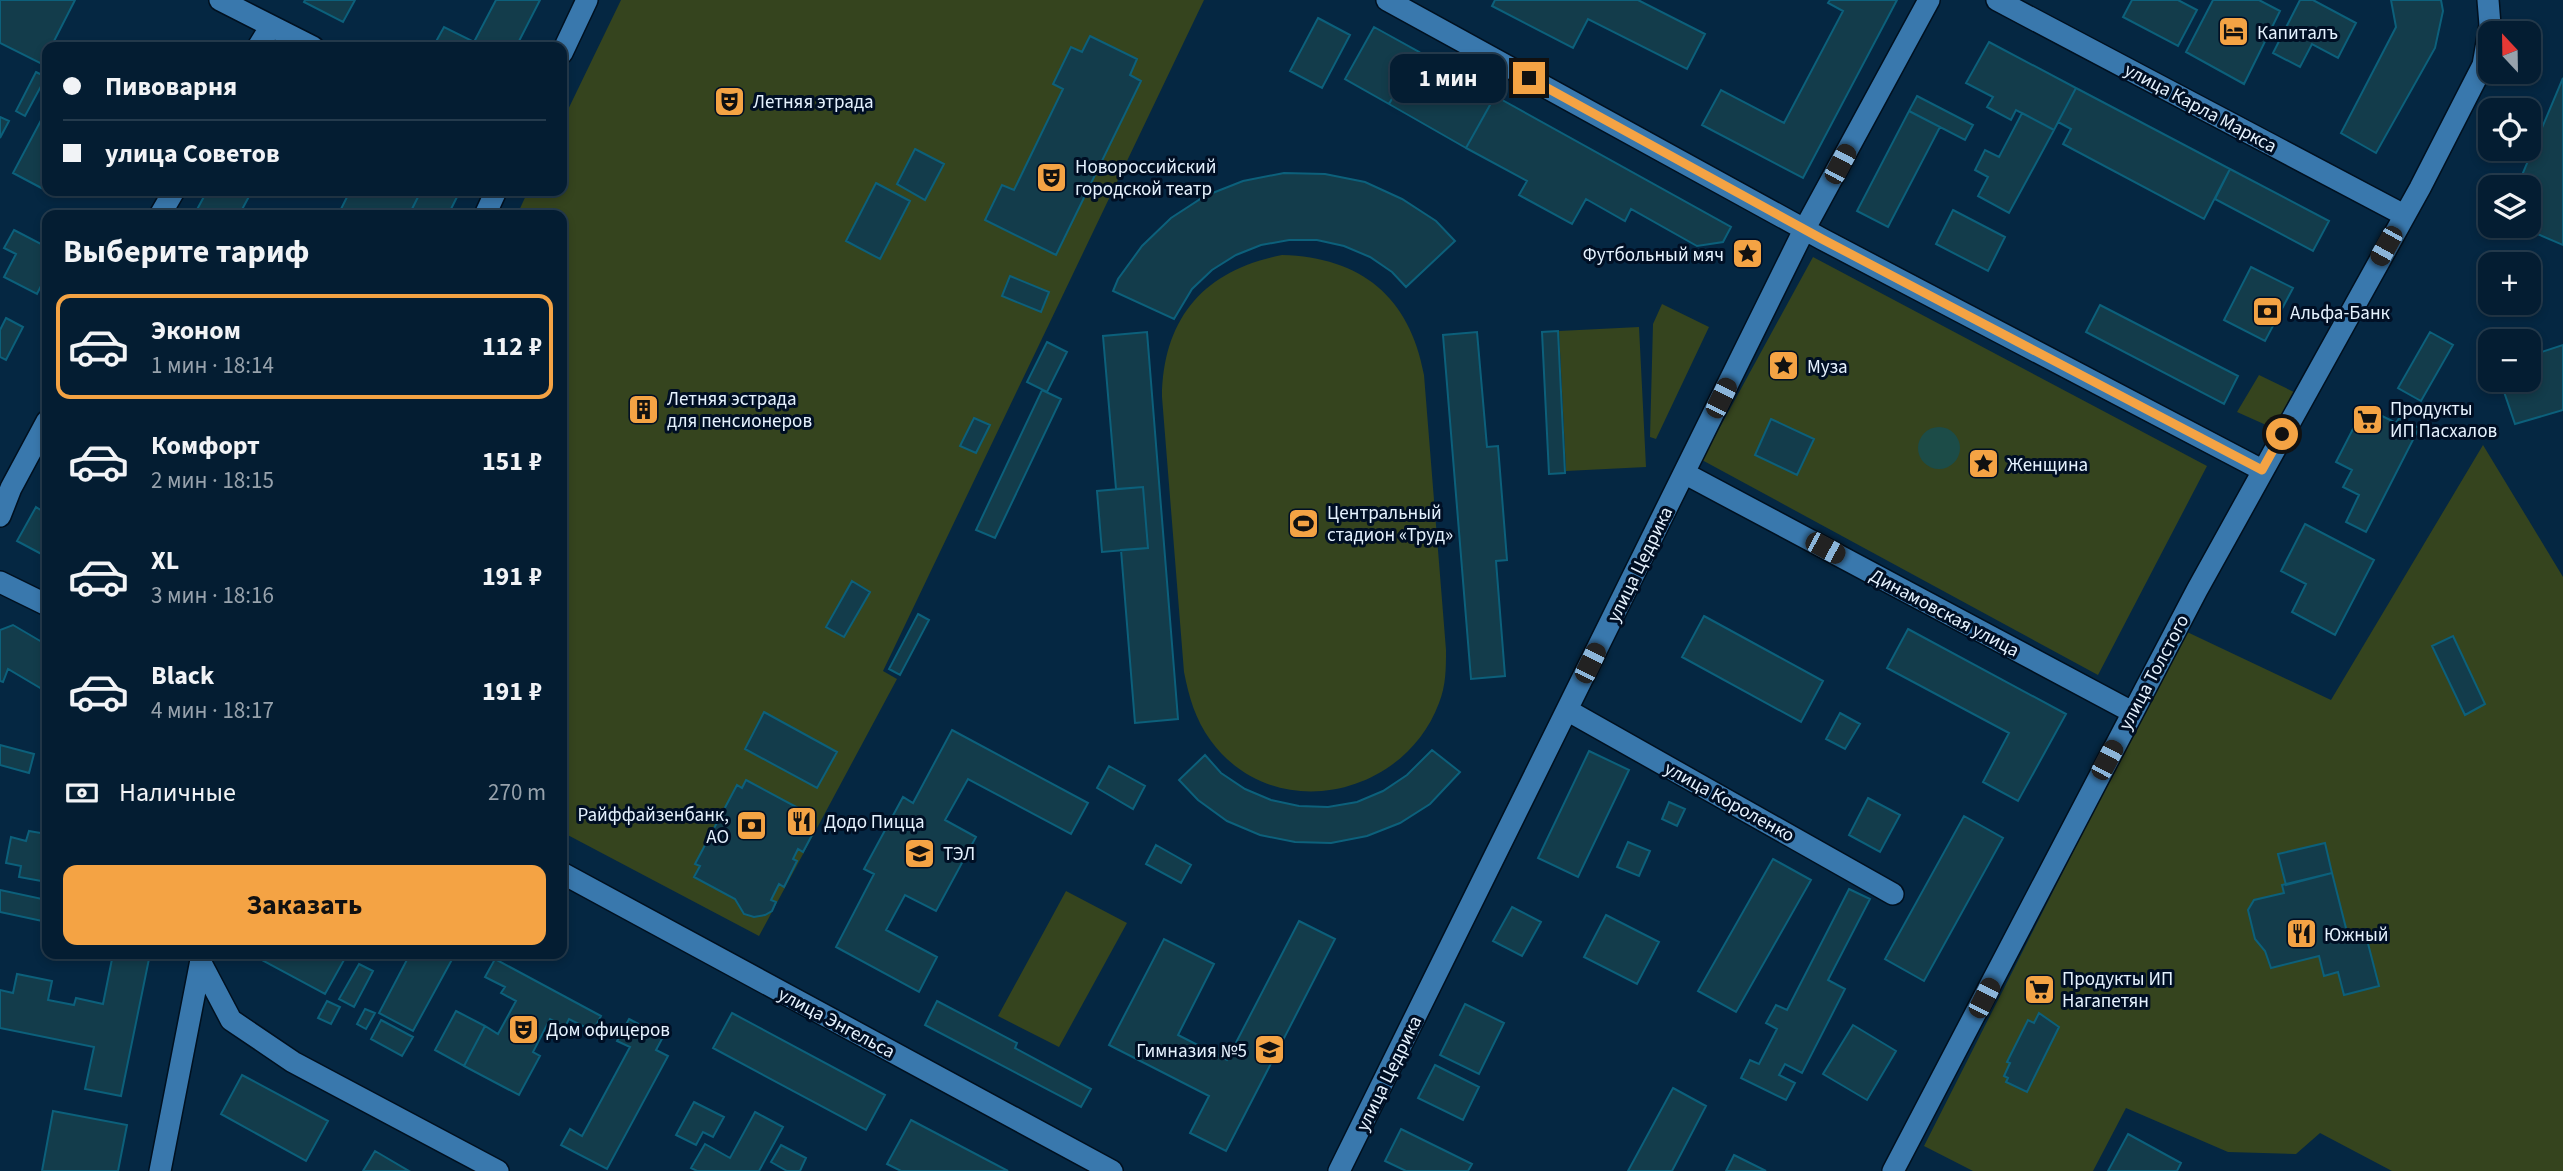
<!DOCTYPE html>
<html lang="ru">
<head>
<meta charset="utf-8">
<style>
	body { margin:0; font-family:"Source Sans 3",sans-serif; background:#0d263a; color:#f1f3f6; height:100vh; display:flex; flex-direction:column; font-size:26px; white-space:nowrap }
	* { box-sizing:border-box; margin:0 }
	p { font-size:23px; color:#97a2ac }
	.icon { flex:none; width:38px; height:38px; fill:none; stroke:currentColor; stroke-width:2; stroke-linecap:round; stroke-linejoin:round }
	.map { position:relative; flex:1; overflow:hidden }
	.details { position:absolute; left:42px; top:210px; width:525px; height:749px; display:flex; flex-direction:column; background:#041d32; border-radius:14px; box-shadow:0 4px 10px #0003,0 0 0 2px #253b4d }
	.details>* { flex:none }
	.top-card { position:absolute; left:42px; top:42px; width:525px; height:154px; border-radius:14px; box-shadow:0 4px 10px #0003,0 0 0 2px #253b4d; display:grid; align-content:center; height:154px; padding:0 21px; background:#041d32 }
	.needle { width:46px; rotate:338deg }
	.tools { position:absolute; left:2478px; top:21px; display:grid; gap:14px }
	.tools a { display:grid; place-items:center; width:63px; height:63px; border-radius:14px; background:#041d32; box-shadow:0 4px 10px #0003,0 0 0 2px #253b4d; font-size:35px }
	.end { position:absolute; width:32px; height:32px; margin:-16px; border:9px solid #f4a344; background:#111; box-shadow:0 0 0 4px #111 }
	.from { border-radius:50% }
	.bubble { position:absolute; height:49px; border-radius:14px; background:#041d32; box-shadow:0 4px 10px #0003,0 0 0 2px #253b4d; font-size:23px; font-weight:700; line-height:49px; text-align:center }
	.car { position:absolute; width:21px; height:42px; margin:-21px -10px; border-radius:9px; box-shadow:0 0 5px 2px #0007; background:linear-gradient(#222 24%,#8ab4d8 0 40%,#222 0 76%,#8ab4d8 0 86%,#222 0) }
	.top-card b { display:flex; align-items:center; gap:24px; height:66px; font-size:26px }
	.top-card b+b { border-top:2px solid #253b4d }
	.top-card i { width:18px; height:18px; background:#f1f3f6 }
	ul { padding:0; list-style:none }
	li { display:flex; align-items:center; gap:21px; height:105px; margin:0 14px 10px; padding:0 7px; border:4px solid transparent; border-radius:14px }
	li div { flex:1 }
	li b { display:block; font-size:26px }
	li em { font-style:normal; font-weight:700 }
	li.current { border-color:#f4a344 }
	li>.icon { width:63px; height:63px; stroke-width:1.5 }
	h2 { padding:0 21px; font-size:32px; line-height:84px }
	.pay { display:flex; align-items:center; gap:18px; height:77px; padding:0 21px; font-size:26px }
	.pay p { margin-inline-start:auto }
	.action { display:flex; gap:14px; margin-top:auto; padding:14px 21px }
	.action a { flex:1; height:80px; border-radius:14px; background:#f4a344; color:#111; font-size:28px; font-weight:700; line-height:80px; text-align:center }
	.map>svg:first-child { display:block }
	.green { fill:#35441e }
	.water { fill:#1c4c48 }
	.building { fill:#133c4b; stroke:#0c607b; stroke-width:2 }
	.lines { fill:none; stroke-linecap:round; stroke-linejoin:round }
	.minor-casing { stroke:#00101f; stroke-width:24 }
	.minor { stroke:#3978ad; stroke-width:21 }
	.route { stroke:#f4a344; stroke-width:9 }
	.labels { text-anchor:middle; stroke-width:6; stroke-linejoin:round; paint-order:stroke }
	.poi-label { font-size:19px; fill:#e5f2fe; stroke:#000f24; text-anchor:start }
	.street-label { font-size:19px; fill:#e5f2fe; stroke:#000f24 }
</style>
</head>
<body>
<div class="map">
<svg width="2563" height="1171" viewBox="0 0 2563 1171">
	<rect width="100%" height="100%" fill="#052742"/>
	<!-- green -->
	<path class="green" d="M621,0H1204L883,671L897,679L759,936L562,832V215H517L528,191H562V122Z
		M1282,255C1361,257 1410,297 1424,375L1446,650C1446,668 1446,686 1439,703C1404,797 1274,826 1211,741C1195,719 1189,697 1184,672L1162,397C1163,318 1204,270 1282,255Z
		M1813,257L2207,466L2098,675L1702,460Z
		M1662,304L1709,327L1656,439L1650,437L1653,324Z
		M1639,327L1646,467L1566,471L1559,331Z
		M2259,375L2296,393L2275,429L2237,412Z
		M2483,445L2563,577V1171H2392L2320,1133L2296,1154L2228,1152L2126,1108L2093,1171H1973L1924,1146L2185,631L2331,700Z
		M1066,891L1127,923L1059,1047L998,1016Z"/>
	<!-- water -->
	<path class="water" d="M1918 448a21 21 0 1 1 42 0a21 21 0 1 1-42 0Z"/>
	<!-- building -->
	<path class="building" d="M0,0H75L51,47H47V54L42,64L0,43Z
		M305,0H355L343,22L304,2Z
		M496,0H540L516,47H433L444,27L474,42Z
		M1495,0H1638L1705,34L1687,69L1588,19L1573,48L1492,6Z
		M1830,0H1897L1803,178L1702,125L1721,90L1784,123L1843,11L1828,3Z
		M2132,0H2178L2197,10L2178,46L2123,17Z
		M2213,0H2259L2280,11L2244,84L2186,52Z
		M2300,0H2313L2356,23L2338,58L2312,44L2300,67L2273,53Z
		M2391,0H2441L2443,11L2435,48L2376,153L2341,133L2396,27Z
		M1318,18L1350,35L1322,88L1290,71Z
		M1374,27L1419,52L1389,104L1345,79Z
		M1090,36L1137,59L1130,75L1141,81L1056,255L985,220L1002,185L1014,190L1063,89L1053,84L1071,47L1082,52Z
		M1989,42L2076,88L2054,130L2016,110L2011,120L1987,107L1993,97L1966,83Z
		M1419,52L1495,96L1466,148L1389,104Z
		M36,72L46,77L25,116L16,111Z
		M2563,78V245L2519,226H2529V187H2517Z
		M2076,88L2230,169L2204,219L2063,144L2071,129L2058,122Z
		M1495,96L1731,227L1723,242L1697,246L1631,209L1625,221L1586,199L1572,224L1519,195L1527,181L1466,148Z
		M1917,96L1973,125L1965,140L1909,111Z
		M47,109V191L13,173Z
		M1909,111L1940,127L1888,227L1857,211Z
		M2022,113L2054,130L2009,213L1978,196L1988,177L1975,170L1985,150L1999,157Z
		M0,117L9,121L0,138Z
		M915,149L944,164L925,200L897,184Z
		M2230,169L2329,221L2313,251L2215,199Z
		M1284,173L1325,174L1365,182L1402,199L1436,221L1455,241L1406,287L1392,272L1370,257L1344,246L1317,240H1289L1261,245L1236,255L1212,270L1192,289L1174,319L1113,291L1118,279L1142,246L1171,218L1205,196L1243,181Z
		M876,183L910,201L880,259L846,241Z
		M207,191H252L239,215H194Z
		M350,191H421L409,215H338Z
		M421,191H460L448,215H409Z
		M1953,210L2005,237L1988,271L1936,244Z
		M14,230L47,247V274L37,294L4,277L16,254L4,248Z
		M2251,267L2293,288L2265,341L2224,320Z
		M1010,276L1049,292L1041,312L1002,296Z
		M2100,305L2238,376L2224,404L2086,332Z
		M6,318L23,327L6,360L0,357V330Z
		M1558,331L1565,473L1549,474L1542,332Z
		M1147,332L1178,719L1135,723L1121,550L1148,548L1143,487L1116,489L1103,336Z
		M1477,332L1487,447L1498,446L1507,560L1496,561L1505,676L1471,679L1443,335Z
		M2430,332L2453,345L2421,401L2398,388Z
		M1047,342L1067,352L1047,392L1027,382Z
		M2563,345V410L2515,424L2500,380H2529V356Z
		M1042,390L1061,399L995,538L976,530Z
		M647,396H651L654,420L646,422L636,415L634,406L639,399Z
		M2368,409L2396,423L2399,418L2419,428L2366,532L2346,522L2359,495L2343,487L2352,470L2336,462L2355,425L2359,427Z
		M974,418L990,425L976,453L960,446Z
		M1771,419L1814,439L1797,475L1755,455Z
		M1143,487L1148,548L1102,552L1097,491Z
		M36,507L47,514V557L17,541Z
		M2305,524L2374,560L2335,635L2292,612L2306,584L2281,571Z
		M852,581L870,592L844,637L826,627Z
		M918,614L929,620L900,675L889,669Z
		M1704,616L1823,681L1801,722L1682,657Z
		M13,625L47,645V692L8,669L3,682L0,681V630Z
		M1908,629L2066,714L2018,801L1983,782L2009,733L1887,668Z
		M2453,636L2485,704L2465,715L2432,646Z
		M764,712L837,752L817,788L745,749Z
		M1840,713L1860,724L1845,749L1826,739Z
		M952,730L1088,803L1071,834L968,779L945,820L976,837L936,911L905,895L886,930L937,957L919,992L836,947L874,874L864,869L903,797L913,803Z
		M0,745L34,754L29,773L0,765Z
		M1432,750L1460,772L1430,804L1400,823L1367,836L1331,843L1295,842L1260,835L1227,821L1198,800L1179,780L1205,755L1221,773L1245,789L1271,800L1299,806L1328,807L1357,802L1383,791L1407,775Z
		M1589,751L1629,770L1578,877L1538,858Z
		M1109,766L1145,786L1133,809L1097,788Z
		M746,780L815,817L807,832L812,835L803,852L798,849L793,859L797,861L784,887L779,884L771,900L776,902L772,911L765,915L754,917L744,914L735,899L694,877L700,866L695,864L737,785L742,788Z
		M1868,798L1900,815L1880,852L1849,835Z
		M1669,802L1685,809L1677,826L1662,819Z
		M1964,816L2003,838L1924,981L1885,959Z
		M29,831L47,834V882L19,877L21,866L6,863L11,837L26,841Z
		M1628,842L1650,851L1639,876L1617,867Z
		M2325,843L2332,873L2286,885L2278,854Z
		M1156,845L1191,865L1181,883L1146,864Z
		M1773,859L1811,880L1736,1012L1698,991Z
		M2332,873L2348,936L2365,932L2379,986L2344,995L2338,972L2324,976L2319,956L2271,968L2265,951L2255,939L2248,910L2254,900L2284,893L2282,885Z
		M1849,889L1870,899L1828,980L1845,989L1802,1073L1785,1064L1779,1075L1795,1083L1786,1100L1741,1078L1750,1060L1759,1064L1777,1029L1766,1023L1776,1005L1787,1010Z
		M0,890L47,900V922L0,912Z
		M1512,907L1541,922L1522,956L1493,941Z
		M1606,915L1659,942L1637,984L1584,957Z
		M1299,921L1335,939L1226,1151L1190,1133L1209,1096L1109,1045L1164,939L1214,964L1178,1035L1227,1060Z
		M113,954H150L121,1096L85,1089L94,1047L0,1028V990L13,993L17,974L52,981L48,1000L74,1005L76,998L103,1004Z
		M261,954H332L344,960L325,994L258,958Z
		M410,954H455L413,1031L379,1013Z
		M495,959L601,1016L593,1031L569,1019L565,1027L550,1019L533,1052L540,1056L519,1095L464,1066L485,1026L498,1034L516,1001L501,993L505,987L485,977Z
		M359,964L373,971L354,1007L339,999Z
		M327,1001L340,1007L331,1024L318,1018Z
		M937,1001L1017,1043L1015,1048L1091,1089L1081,1107L925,1025Z
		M1465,1004L1504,1023L1479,1074L1440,1055Z
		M365,1009L375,1013L366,1029L357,1024Z
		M456,1011L485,1026L464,1066L435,1050Z
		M732,1013L885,1095L866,1130L713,1048Z
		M2039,1013L2059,1027L2027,1092L2006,1082L2008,1078L2004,1076L2010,1063L2007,1062L2028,1020L2034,1023Z
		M629,1019L663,1037L656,1050L668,1056L607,1169L561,1145L570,1129L582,1136L630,1047L617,1041Z
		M381,1020L413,1037L402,1056L371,1039Z
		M1853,1025L1896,1051L1867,1100L1823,1074Z
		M1435,1065L1479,1087L1463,1120L1418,1098Z
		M242,1075L328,1121L306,1161L221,1114Z
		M1673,1088L1706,1106L1672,1171H1628Z
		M694,1102L724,1117L713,1137L703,1132L696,1145L676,1135Z
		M53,1111L127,1125L118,1171H42Z
		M755,1112L783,1127L759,1171H697L691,1168L705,1144L730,1158Z
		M911,1120L1008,1171H901L887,1164Z
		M1401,1129L1472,1164L1468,1171H1406L1385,1161Z
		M2128,1134L2181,1163L2177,1171H2108Z
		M781,1145L806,1158L800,1171H787L771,1162Z
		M375,1151L409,1171H363Z
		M1734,1155L1766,1171H1726Z"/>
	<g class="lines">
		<defs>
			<path id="minor" d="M220,0L313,47
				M1387,0L1822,239L2262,470
				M1997,0L2404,215
				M258,47L271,26
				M562,53L587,0
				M160,215L174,191
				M485,215L496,191
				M1684,473L2132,712
				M0,516L11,488L47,421
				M0,582L47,605
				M1567,710L1893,894
				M562,873L1112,1171
				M201,963L231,1020L293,1062L498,1171
				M160,1171L201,960
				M1339,1171L1804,230L1929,0
				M1893,1171L2197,590L2420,188L2483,65L2490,25L2488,0"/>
		</defs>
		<!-- minor casing -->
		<use href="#minor" class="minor-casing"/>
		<!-- minor -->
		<use href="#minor" class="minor"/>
	</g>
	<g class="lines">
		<!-- route -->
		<path class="route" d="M1529,78L1822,239L2262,470L2282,434"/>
	</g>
	<!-- icons -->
	<defs>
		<symbol id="hotel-square" viewBox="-11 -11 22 22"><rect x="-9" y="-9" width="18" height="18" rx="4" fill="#f4a344" stroke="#000f24"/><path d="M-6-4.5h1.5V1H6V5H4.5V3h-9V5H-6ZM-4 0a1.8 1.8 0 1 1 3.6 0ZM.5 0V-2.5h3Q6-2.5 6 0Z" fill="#111"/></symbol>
		<symbol id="theatre-square" viewBox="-11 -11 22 22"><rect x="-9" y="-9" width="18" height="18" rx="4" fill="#f4a344" stroke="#000f24"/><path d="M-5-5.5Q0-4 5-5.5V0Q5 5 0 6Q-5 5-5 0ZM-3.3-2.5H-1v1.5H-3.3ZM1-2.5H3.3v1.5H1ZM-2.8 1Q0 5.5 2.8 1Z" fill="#111"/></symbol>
		<symbol id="sight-square" viewBox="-11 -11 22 22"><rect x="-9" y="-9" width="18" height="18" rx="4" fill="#f4a344" stroke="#000f24"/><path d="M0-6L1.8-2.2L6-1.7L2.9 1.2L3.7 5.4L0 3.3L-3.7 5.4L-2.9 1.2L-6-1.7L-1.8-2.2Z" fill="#111"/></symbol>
		<symbol id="bank-square" viewBox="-11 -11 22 22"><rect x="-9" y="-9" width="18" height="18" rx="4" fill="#f4a344" stroke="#000f24"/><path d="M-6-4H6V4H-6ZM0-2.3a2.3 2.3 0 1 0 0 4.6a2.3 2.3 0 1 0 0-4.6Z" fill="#111"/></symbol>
		<symbol id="building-square" viewBox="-11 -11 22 22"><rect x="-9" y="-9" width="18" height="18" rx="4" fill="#f4a344" stroke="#000f24"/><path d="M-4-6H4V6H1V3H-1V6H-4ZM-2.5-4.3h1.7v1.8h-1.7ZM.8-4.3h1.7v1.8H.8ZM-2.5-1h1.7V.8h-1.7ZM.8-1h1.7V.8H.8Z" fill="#111"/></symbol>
		<symbol id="supermarket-square" viewBox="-11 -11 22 22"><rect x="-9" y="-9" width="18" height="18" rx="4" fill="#f4a344" stroke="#000f24"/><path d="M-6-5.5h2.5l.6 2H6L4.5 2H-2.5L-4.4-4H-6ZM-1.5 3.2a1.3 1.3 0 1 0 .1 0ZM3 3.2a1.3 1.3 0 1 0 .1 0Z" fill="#111"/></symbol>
		<symbol id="stadium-square" viewBox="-11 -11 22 22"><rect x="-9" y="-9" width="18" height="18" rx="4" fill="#f4a344" stroke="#000f24"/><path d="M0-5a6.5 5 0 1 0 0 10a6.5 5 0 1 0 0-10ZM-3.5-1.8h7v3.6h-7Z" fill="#111"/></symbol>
		<symbol id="restaurant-square" viewBox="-11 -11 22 22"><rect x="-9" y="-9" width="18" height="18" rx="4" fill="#f4a344" stroke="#000f24"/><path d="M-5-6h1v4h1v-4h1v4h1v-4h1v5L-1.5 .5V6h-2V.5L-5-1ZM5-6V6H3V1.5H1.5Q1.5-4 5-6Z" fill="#111"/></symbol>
		<symbol id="school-square" viewBox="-11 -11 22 22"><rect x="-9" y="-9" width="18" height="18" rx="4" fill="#f4a344" stroke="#000f24"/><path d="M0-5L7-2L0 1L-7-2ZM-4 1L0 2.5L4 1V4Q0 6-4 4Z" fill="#111"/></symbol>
	</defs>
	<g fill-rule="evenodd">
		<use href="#hotel-square" x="2216" y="14" width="35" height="35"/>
		<use href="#theatre-square" x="712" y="84" width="35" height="35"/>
		<use href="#theatre-square" x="1034" y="160" width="35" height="35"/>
		<use href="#sight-square" x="1730" y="236" width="35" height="35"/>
		<use href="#bank-square" x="2250" y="294" width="35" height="35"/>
		<use href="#sight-square" x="1766" y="348" width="35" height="35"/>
		<use href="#building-square" x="626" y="392" width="35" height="35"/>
		<use href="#supermarket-square" x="2350" y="402" width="35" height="35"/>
		<use href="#sight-square" x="1966" y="446" width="35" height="35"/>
		<use href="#stadium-square" x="1286" y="506" width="35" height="35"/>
		<use href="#restaurant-square" x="784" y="804" width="35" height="35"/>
		<use href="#bank-square" x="734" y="808" width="35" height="35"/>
		<use href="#school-square" x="902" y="836" width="35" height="35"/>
		<use href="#restaurant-square" x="2284" y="916" width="35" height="35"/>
		<use href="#supermarket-square" x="2022" y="972" width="35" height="35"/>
		<use href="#theatre-square" x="506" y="1012" width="35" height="35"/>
		<use href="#school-square" x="1252" y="1032" width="35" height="35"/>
	</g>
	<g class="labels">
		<!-- poi labels -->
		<g class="poi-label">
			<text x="2257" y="39">Капиталъ</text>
			<text x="753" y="108">Летняя этрада</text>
			<text x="1075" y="173">Новороссийский<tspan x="1075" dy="22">городской театр</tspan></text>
			<text x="1724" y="261" text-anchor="end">Футбольный мяч</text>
			<text x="2290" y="319">Альфа-Банк</text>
			<text x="1807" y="373">Муза</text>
			<text x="667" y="405">Летняя эстрада<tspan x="667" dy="22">для пенсионеров</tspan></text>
			<text x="2390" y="415">Продукты<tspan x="2390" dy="22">ИП Пасхалов</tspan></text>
			<text x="2007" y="471">Женщина</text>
			<text x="1327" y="519">Центральный<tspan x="1327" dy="22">стадион «Труд»</tspan></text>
			<text x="729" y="821" text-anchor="end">Райффайзенбанк,<tspan x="729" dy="22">АО</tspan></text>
			<text x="824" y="828">Додо Пицца</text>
			<text x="943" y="860">ТЭЛ</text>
			<text x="2324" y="941">Южный</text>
			<text x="2062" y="985">Продукты ИП<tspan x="2062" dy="22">Нагапетян</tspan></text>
			<text x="546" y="1036">Дом офицеров</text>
			<text x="1247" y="1057" text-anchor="end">Гимназия №5</text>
		</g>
		<!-- street labels -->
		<g class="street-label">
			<text transform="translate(2201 107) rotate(28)" y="7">улица Карла Маркса</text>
			<text transform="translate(1639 564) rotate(-64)" y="7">улица Цедрика</text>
			<text transform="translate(1945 612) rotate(28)" y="7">Динамовская улица</text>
			<text transform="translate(2153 672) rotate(-62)" y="7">улица Толстого</text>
			<text transform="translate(1730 801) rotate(29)" y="7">улица Короленко</text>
			<text transform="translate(837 1022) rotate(28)" y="7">улица Энгельса</text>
			<text transform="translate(1388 1073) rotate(-64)" y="7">улица Цедрика</text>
		</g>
	</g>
</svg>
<div class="tools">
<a><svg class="needle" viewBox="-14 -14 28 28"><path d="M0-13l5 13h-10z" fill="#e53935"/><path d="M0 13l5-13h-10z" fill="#97a2ac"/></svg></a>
<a><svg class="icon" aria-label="locate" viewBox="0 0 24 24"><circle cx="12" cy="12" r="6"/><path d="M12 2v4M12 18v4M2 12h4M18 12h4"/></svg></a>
<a><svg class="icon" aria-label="layers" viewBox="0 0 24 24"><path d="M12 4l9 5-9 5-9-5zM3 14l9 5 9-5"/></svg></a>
<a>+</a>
<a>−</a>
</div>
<i class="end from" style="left:2282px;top:434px"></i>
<i class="end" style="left:1529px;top:78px"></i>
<div class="bubble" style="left:1390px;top:54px;width:116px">1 мин</div>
<i class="car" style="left:1840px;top:164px;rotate:28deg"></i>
<i class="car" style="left:2386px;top:246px;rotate:209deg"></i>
<i class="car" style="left:1721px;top:398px;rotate:26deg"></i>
<i class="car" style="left:1825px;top:548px;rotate:118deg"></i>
<i class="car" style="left:1590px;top:663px;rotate:26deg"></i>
<i class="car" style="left:2107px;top:760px;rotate:28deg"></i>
<i class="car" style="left:1984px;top:998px;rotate:27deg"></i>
<div class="top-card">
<b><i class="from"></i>Пивоварня</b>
<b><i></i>улица Советов</b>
</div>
<section class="details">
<h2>Выберите тариф</h2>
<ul>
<li class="current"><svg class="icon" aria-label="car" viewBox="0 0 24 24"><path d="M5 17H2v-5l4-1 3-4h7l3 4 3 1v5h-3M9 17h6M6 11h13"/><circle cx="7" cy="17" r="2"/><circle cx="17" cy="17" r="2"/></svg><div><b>Эконом</b><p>1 мин · 18:14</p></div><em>112 ₽</em></li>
<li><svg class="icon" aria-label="car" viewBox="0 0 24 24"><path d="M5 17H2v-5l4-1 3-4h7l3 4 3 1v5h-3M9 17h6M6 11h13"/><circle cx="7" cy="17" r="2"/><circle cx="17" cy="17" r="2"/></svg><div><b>Комфорт</b><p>2 мин · 18:15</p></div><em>151 ₽</em></li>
<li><svg class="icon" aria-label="car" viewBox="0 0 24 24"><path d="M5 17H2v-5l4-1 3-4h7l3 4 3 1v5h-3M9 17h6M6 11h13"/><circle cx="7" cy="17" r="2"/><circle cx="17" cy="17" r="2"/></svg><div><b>XL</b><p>3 мин · 18:16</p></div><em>191 ₽</em></li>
<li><svg class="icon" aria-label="car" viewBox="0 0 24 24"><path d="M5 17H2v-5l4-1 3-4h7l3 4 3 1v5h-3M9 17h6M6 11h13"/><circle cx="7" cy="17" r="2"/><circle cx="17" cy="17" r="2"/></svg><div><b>Black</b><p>4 мин · 18:17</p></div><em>191 ₽</em></li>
</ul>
<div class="pay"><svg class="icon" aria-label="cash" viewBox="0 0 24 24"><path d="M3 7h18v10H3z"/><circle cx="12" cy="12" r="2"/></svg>Наличные<p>270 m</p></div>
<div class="action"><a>Заказать</a></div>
</section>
</div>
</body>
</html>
